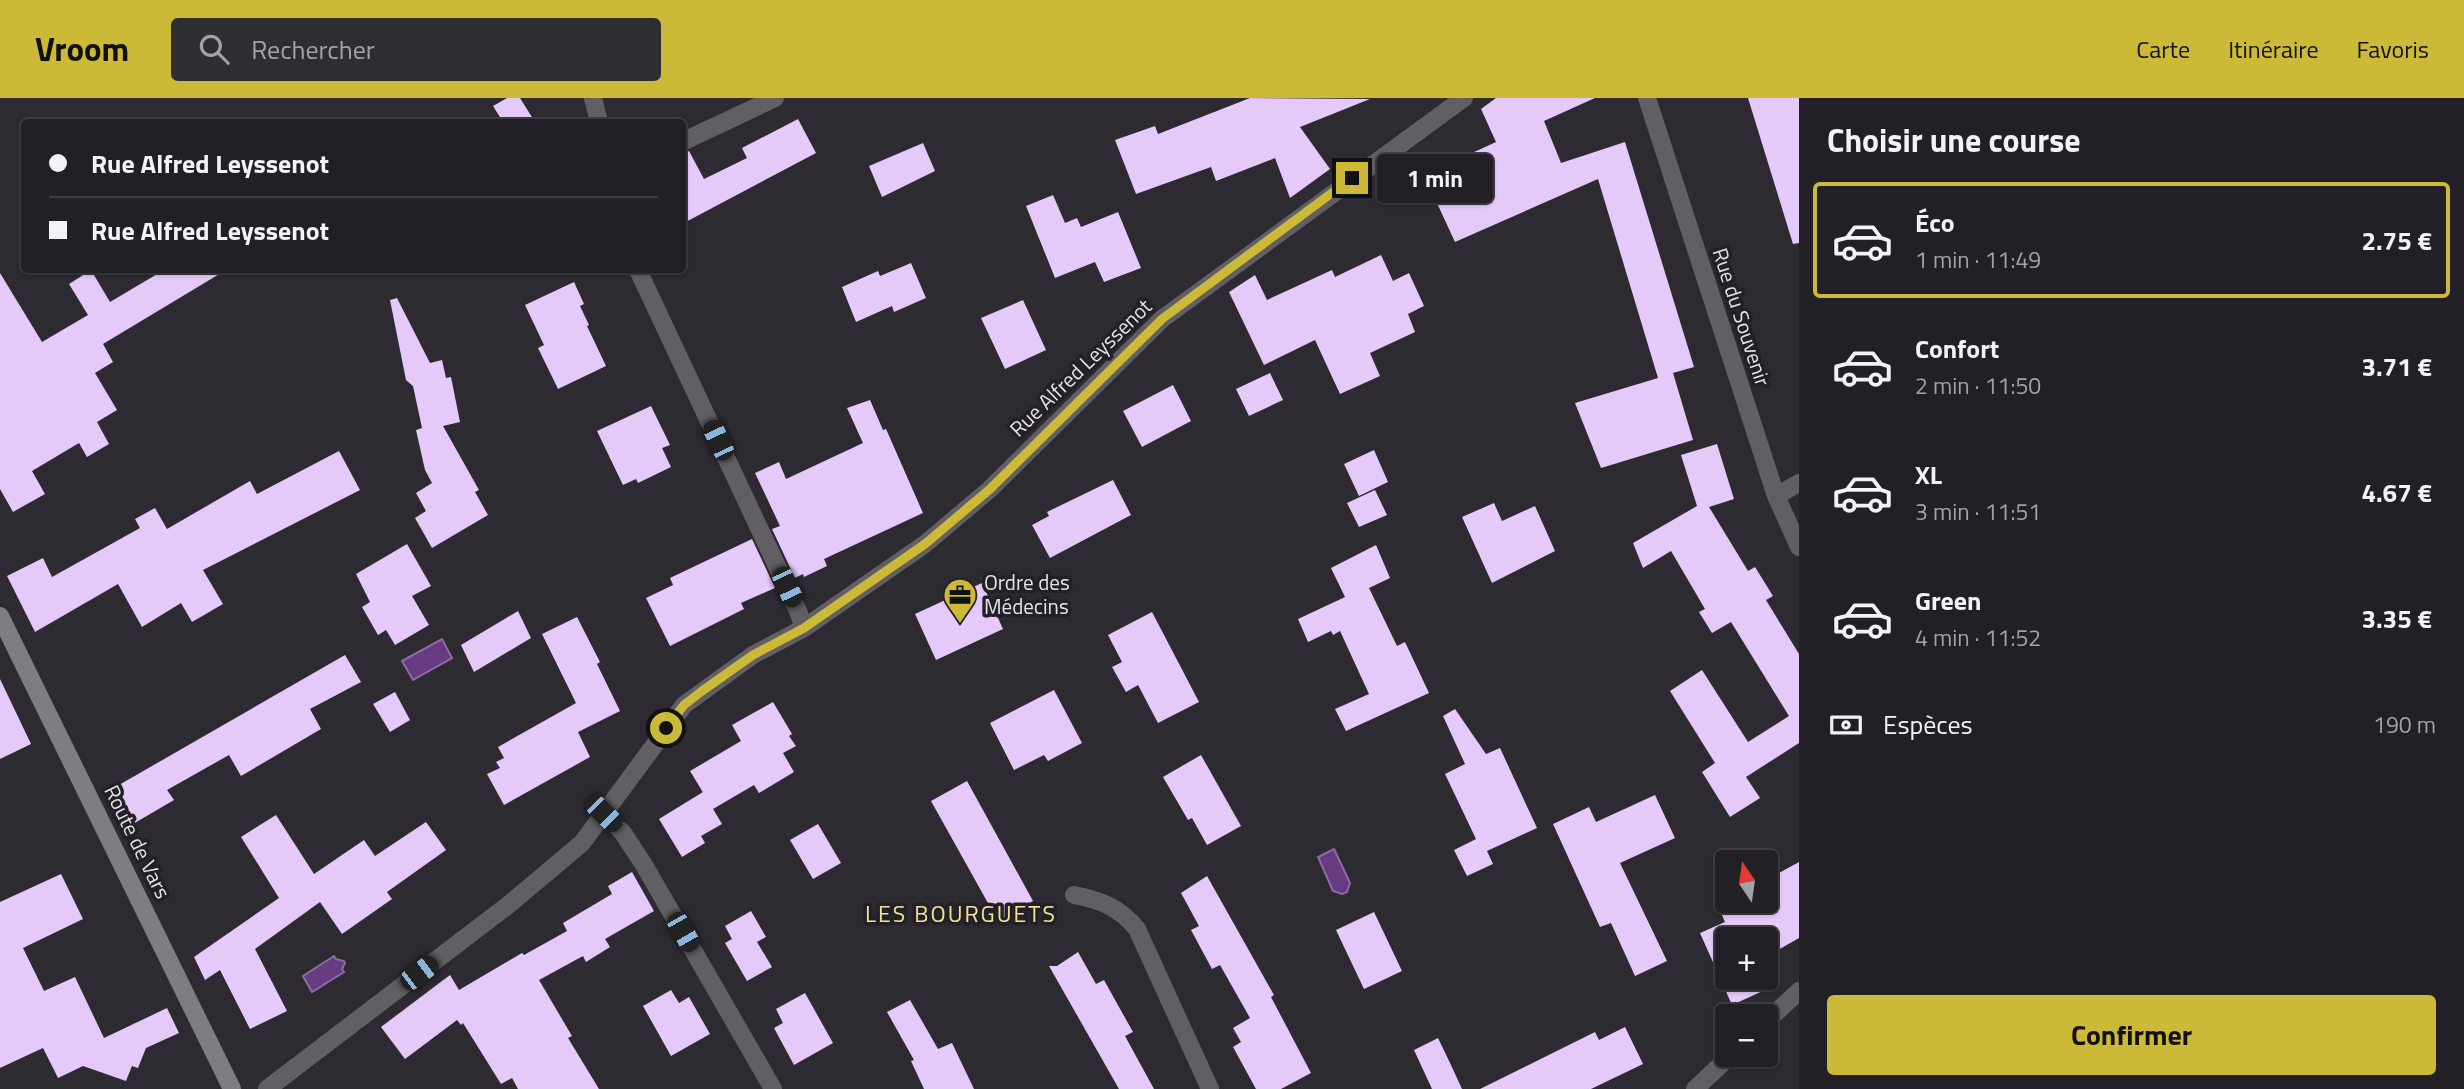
<!DOCTYPE html>
<html lang="fr">
<head>
<meta charset="utf-8">
<style>
	body { margin:0; font-family:"Titillium Web",sans-serif; background:#2e2d32; color:#f1f3f6; height:100vh; display:flex; flex-direction:column; font-size:26px; white-space:nowrap }
	* { box-sizing:border-box; margin:0 }
	p { font-size:23px; color:#a2a3a7 }
	.icon { flex:none; width:38px; height:38px; fill:none; stroke:currentColor; stroke-width:2; stroke-linecap:round; stroke-linejoin:round }
	.map { position:relative; flex:1; overflow:hidden }
	.panel { display:flex; flex-direction:column; background:#222026; width:665px }
	.panel>* { flex:none }
	.hud { position:absolute; left:21px; top:21px; width:665px; height:154px; border-radius:7px; box-shadow:0 2px 5px #0004,0 0 0 2px #3f3e43; display:grid; align-content:center; height:154px; padding:0 28px; background:#222026 }
	.needle { width:46px; rotate:347deg }
	.tools { position:absolute; left:1715px; top:752px; display:grid; gap:14px }
	.tools a { display:grid; place-items:center; width:63px; height:63px; border-radius:7px; background:#222026; box-shadow:0 2px 5px #0004,0 0 0 2px #3f3e43; font-size:35px }
	.end { position:absolute; width:32px; height:32px; margin:-16px; border:9px solid #ccb938; background:#111; box-shadow:0 0 0 4px #111 }
	.from { border-radius:50% }
	.bubble { position:absolute; height:49px; border-radius:7px; background:#222026; box-shadow:0 2px 5px #0004,0 0 0 2px #3f3e43; font-size:23px; font-weight:700; line-height:49px; text-align:center }
	.car { position:absolute; width:21px; height:42px; margin:-21px -10px; border-radius:9px; box-shadow:0 0 5px 2px #0007; background:linear-gradient(#222 24%,#8ab4d8 0 40%,#222 0 76%,#8ab4d8 0 86%,#222 0) }
	.hud b { display:flex; align-items:center; gap:24px; height:66px; font-size:26px }
	.hud b+b { border-top:2px solid #3f3e43 }
	.hud i { width:18px; height:18px; background:#f1f3f6 }
	ul { padding:0; list-style:none }
	li { display:flex; align-items:center; gap:21px; height:116px; margin:0 14px 10px; padding:0 14px; border:4px solid transparent; border-radius:7px }
	li div { flex:1 }
	li b { display:block; font-size:26px }
	li em { font-style:normal; font-weight:700 }
	li.selected { border-color:#ccb938 }
	li>.icon { width:63px; height:63px; stroke-width:1.5 }
	h2 { padding:0 28px; font-size:32px; line-height:84px }
	.pay { display:flex; align-items:center; gap:18px; height:77px; padding:0 28px; font-size:26px }
	.pay p { margin-inline-start:auto }
	.action { display:flex; gap:14px; margin-top:auto; padding:14px 28px }
	.action a { flex:1; height:80px; border-radius:7px; background:#ccb938; color:#111; font-size:28px; font-weight:700; line-height:80px; text-align:center }
	header { display:flex; align-items:center; gap:42px; box-sizing:border-box; height:98px; padding:0 35px; background:#ccb938; color:#111 }
	header strong { font-size:33px }
	nav { display:flex; gap:38px; margin-inline-start:auto; font-size:24px }
	.search { width:490px; height:63px; background:#2e2d32; display:flex; align-items:center; gap:18px; box-sizing:border-box; padding:0 24px; border-radius:7px; color:#a2a3a7; font-size:26px }
	main { display:flex; flex:1; min-height:0 }
	.map>svg:first-child { display:block }
	.water { fill:#663b81; stroke:#8c6da0; stroke-width:2 }
	.building { fill:#e4c9f9 }
	.lines { fill:none; stroke-linecap:round; stroke-linejoin:round }
	.minor { stroke:#615f63; stroke-width:18 }
	.secondary { stroke:#7f7c82; stroke-width:18 }
	.route { stroke:#ccb938; stroke-width:9 }
	.labels { text-anchor:middle; stroke-width:7; stroke-linejoin:round; paint-order:stroke }
	.street-label { font-size:21px; fill:#e5e2e8; stroke:#242028 }
	.poi-label { font-size:21px; fill:#e5e2e8; stroke:#242028; text-anchor:start }
	.neighbourhood-label { font-size:23px; letter-spacing:2px; fill:#f0e394; stroke:#242028 }
</style>
</head>
<body>
<header>
<strong>Vroom</strong>
<div class="search"><svg class="icon" aria-label="search" viewBox="0 0 24 24"><circle cx="10" cy="10" r="6"/><path d="M15 15l6 6"/></svg>Rechercher</div>
<nav><a>Carte</a><a>Itinéraire</a><a>Favoris</a></nav>
</header>
<main>
<div class="map">
<svg width="1799" height="991" viewBox="0 0 1799 991">
	<rect width="100%" height="100%" fill="#2e2a32"/>
	<!-- water -->
	<path class="water" d="M442,541L452,560L413,582L402,563Z
		M1334,751L1350,785L1347,794L1342,796L1333,793L1318,759Z
		M334,858L336,861L344,863L345,865L342,871L344,874L312,894L303,878Z"/>
	<!-- building -->
	<path class="building" d="M507,0H520L535,24H503L493,8Z
		M1250,0L1370,1L1300,29L1330,71L1290,100L1275,60L1216,83L1211,69L1136,96L1115,42L1155,28L1158,36Z
		M1496,0H1595L1544,23L1561,65L1625,44L1694,269L1673,275L1693,342L1601,370L1575,305L1658,280L1598,81L1455,144L1424,77L1496,44L1481,11Z
		M1748,0H1799V145L1793,146Z
		M798,21L816,55L682,126V55L689,53L704,81L747,60L742,50Z
		M923,45L935,73L882,99L869,68Z
		M1053,97L1065,125L1077,120L1081,129L1118,114L1141,170L1104,184L1095,164L1055,180L1026,108Z
		M1381,157L1393,183L1409,175L1424,208L1408,216L1415,234L1370,255L1380,278L1340,296L1315,242L1264,267L1229,194L1255,177L1267,202L1332,172L1335,179Z
		M911,165L926,200L894,214L892,208L856,224L842,189L878,173L880,178Z
		M91,172L110,204L164,172H226L103,246L113,264L95,275L117,312L97,324L109,346L87,359L79,345L32,373L45,396L13,414L0,391V175L42,244L88,217L69,186Z
		M574,184L584,206L580,208L589,227L587,228L606,268L558,291L538,250L544,247L525,207Z
		M397,200L430,265L442,262L446,280L451,279L460,324L443,328L479,392L475,394L488,417L432,450L415,420L426,413L416,395L432,385L425,372L416,332L422,330L413,288L406,282L390,202Z
		M1023,202L1046,252L1005,271L981,220Z
		M1270,275L1283,302L1249,318L1236,291Z
		M1173,287L1191,323L1142,349L1123,313Z
		M870,302L883,332L886,331L923,415L824,461L827,468L804,479L803,476L795,480L772,431L780,428L755,375L779,364L786,381L863,345L847,310Z
		M651,308L670,347L662,350L671,369L638,385L636,381L623,387L597,333Z
		M1717,346L1734,401L1709,409L1748,473L1755,469L1773,498L1766,502L1799,556V645L1746,679L1760,700L1730,719L1702,674L1715,665L1670,593L1702,572L1748,644L1789,618L1731,524L1712,535L1699,514L1705,511L1671,453L1643,470L1633,445L1697,408L1681,357Z
		M1374,352L1388,384L1359,398L1344,366Z
		M339,353L360,392L203,472L223,506L192,524L181,505L142,529L118,486L35,534L7,478L43,460L52,479L140,430L135,421L155,410L167,431L250,383L257,396Z
		M1113,382L1131,417L1050,460L1032,427L1049,418L1047,414Z
		M1375,392L1387,417L1359,429L1347,405Z
		M1494,405L1502,423L1535,408L1555,453L1492,485L1462,419Z
		M752,441L775,490L741,505L744,511L670,548L646,500L673,487L670,480Z
		M407,446L431,488L412,498L429,527L395,547L386,532L378,537L362,509L370,504L356,476Z
		M1376,447L1390,480L1369,490L1397,548L1405,544L1429,595L1346,633L1335,611L1369,596L1340,533L1333,537L1331,533L1308,544L1298,521L1345,499L1331,470Z
		M982,485L1003,531L936,562L915,516Z
		M518,513L531,540L474,574L461,547Z
		M1152,514L1199,604L1158,625L1138,587L1126,594L1112,569L1122,564L1108,537Z
		M577,519L600,564L597,566L620,613L578,634L590,659L504,707L487,676L500,670L496,664L504,660L498,649L576,605L542,536Z
		M345,557L361,584L310,611L321,631L241,678L229,657L167,692L174,702L133,726L126,715L124,717L112,691Z
		M0,581L31,646L0,661Z
		M1054,592L1082,645L1048,663L1044,657L1014,672L990,625Z
		M395,594L410,622L390,634L373,606Z
		M773,604L792,636L789,638L796,648L783,655L794,674L759,695L754,687L713,711L690,673L741,643L732,627Z
		M1455,611L1486,656L1500,650L1537,730L1487,753L1493,766L1467,778L1454,752L1476,741L1445,676L1465,666L1443,618Z
		M1201,657L1241,728L1207,747L1192,720L1188,722L1163,679Z
		M967,683L1033,803L998,823L931,703Z
		M703,694L722,726L701,738L705,745L682,759L659,721Z
		M1655,697L1675,740L1620,765L1667,863L1635,878L1611,825L1600,829L1553,726L1589,709L1596,724Z
		M276,717L314,776L364,742L375,758L426,724L446,752L387,794L392,801L342,836L320,804L255,851L287,913L250,931L220,872L205,882L194,859L279,800L241,739Z
		M818,726L841,765L813,781L790,742Z
		M1799,764V840L1766,859V842H1727V880H1760L1765,892L1732,907L1700,835L1725,824L1718,808L1728,803H1766V782Z
		M632,774L654,813L605,841L610,849L586,864L583,858L539,882L572,938L568,940L599,991H518L512,980L501,986L463,925L461,927L457,922L405,961L381,929L450,877L459,892L522,855L524,857L567,833L563,825L612,796L608,788Z
		M61,776L83,821L23,850L44,893L75,879L104,940L167,910L179,935L146,950L138,970L132,968L126,983L83,968L58,980L43,950L0,970V804Z
		M1207,778L1274,897L1271,899L1311,975L1281,991H1256L1233,949L1241,944L1233,930L1250,920L1220,867L1212,871L1191,832L1199,828L1181,795Z
		M751,813L766,839L757,844L772,869L747,883L725,845L732,841L725,828Z
		M1374,814L1402,873L1364,891L1336,832Z
		M1078,854L1096,886L1104,882L1119,909L1133,934L1125,938L1154,991H1119L1049,868H1057Z
		M671,892L679,905L689,899L710,936L671,958L643,908Z
		M805,895L833,945L794,967L774,930L783,925L776,911Z
		M910,902L938,951L952,945L974,991H924L911,963L914,962L887,914Z
		M1625,929L1643,966L1591,991H1480L1595,934L1599,942Z
		M1438,940L1451,967L1462,991H1432L1414,952Z"/>
	<g class="lines">
		<!-- minor -->
		<path class="minor" d="M593,0L599,24
			M1647,0L1776,398L1799,449
			M682,44L775,0
			M638,172L798,513L804,530
			M1776,398L1799,385
			M604,716L623,735L644,767L773,991
			M1074,797C1101,802 1120,810 1137,831L1210,991
			M1766,924L1799,893
			M267,991L507,808L582,745L684,607L753,557L804,530L925,446L990,391L1162,221L1464,0
			M1695,991L1731,957"/>
		<!-- secondary -->
		<path class="secondary" d="M0,518L232,991"/>
	</g>
	<g class="lines">
		<!-- route -->
		<path class="route" d="M666,630L684,607L702,593L753,557L804,530L925,446L990,391L1162,221L1352,80"/>
	</g>
	<!-- icons -->
	<defs>
		<symbol id="office-pin" viewBox="-11 -11 22 30"><path d="M0 17L-7.5 6A9.5 9.5 0 1 1 7.5 6Z" fill="#ccb938" stroke="#242028"/><path d="M-6-3h4V-5.5h4V-3h4V5H-6ZM-1-4.5V-3h2v-1.5ZM-6 0V1H6V0Z" fill="#111"/></symbol>
	</defs>
	<g fill-rule="evenodd">
		<use href="#office-pin" x="941" y="478" width="38" height="52"/>
	</g>
	<g class="labels">
		<!-- street labels -->
		<g class="street-label">
			<text transform="translate(1741 219) rotate(72)" y="7">Rue du Souvenir</text>
			<text transform="translate(1081 270) rotate(-44)" y="7">Rue Alfred Leyssenot</text>
			<text transform="translate(137 744) rotate(64)" y="7">Route de Vars</text>
		</g>
		<!-- poi labels -->
		<g class="poi-label">
			<text x="984" y="492">Ordre des<tspan x="984" dy="24">Médecins</tspan></text>
		</g>
		<!-- neighbourhood labels -->
		<g class="neighbourhood-label">
			<text x="961" y="824">LES BOURGUETS</text>
		</g>
	</g>
</svg>
<div class="tools">
<a><svg class="needle" viewBox="-14 -14 28 28"><path d="M0-13l5 13h-10z" fill="#e53935"/><path d="M0 13l5-13h-10z" fill="#a2a3a7"/></svg></a>
<a>+</a>
<a>−</a>
</div>
<i class="end from" style="left:666px;top:630px"></i>
<i class="end" style="left:1352px;top:80px"></i>
<div class="bubble" style="left:1377px;top:56px;width:116px">1 min</div>
<i class="car" style="left:718px;top:342px;rotate:335deg"></i>
<i class="car" style="left:787px;top:489px;rotate:155deg"></i>
<i class="car" style="left:604px;top:716px;rotate:135deg"></i>
<i class="car" style="left:683px;top:834px;rotate:150deg"></i>
<i class="car" style="left:419px;top:875px;rotate:53deg"></i>
<div class="hud">
<b><i class="from"></i>Rue Alfred Leyssenot</b>
<b><i></i>Rue Alfred Leyssenot</b>
</div>
</div>
<section class="panel">
<h2>Choisir une course</h2>
<ul>
<li class="selected"><svg class="icon" aria-label="car" viewBox="0 0 24 24"><path d="M5 17H2v-5l4-1 3-4h7l3 4 3 1v5h-3M9 17h6M6 11h13"/><circle cx="7" cy="17" r="2"/><circle cx="17" cy="17" r="2"/></svg><div><b>Éco</b><p>1 min · 11:49</p></div><em>2.75 €</em></li>
<li><svg class="icon" aria-label="car" viewBox="0 0 24 24"><path d="M5 17H2v-5l4-1 3-4h7l3 4 3 1v5h-3M9 17h6M6 11h13"/><circle cx="7" cy="17" r="2"/><circle cx="17" cy="17" r="2"/></svg><div><b>Confort</b><p>2 min · 11:50</p></div><em>3.71 €</em></li>
<li><svg class="icon" aria-label="car" viewBox="0 0 24 24"><path d="M5 17H2v-5l4-1 3-4h7l3 4 3 1v5h-3M9 17h6M6 11h13"/><circle cx="7" cy="17" r="2"/><circle cx="17" cy="17" r="2"/></svg><div><b>XL</b><p>3 min · 11:51</p></div><em>4.67 €</em></li>
<li><svg class="icon" aria-label="car" viewBox="0 0 24 24"><path d="M5 17H2v-5l4-1 3-4h7l3 4 3 1v5h-3M9 17h6M6 11h13"/><circle cx="7" cy="17" r="2"/><circle cx="17" cy="17" r="2"/></svg><div><b>Green</b><p>4 min · 11:52</p></div><em>3.35 €</em></li>
</ul>
<div class="pay"><svg class="icon" aria-label="cash" viewBox="0 0 24 24"><path d="M3 7h18v10H3z"/><circle cx="12" cy="12" r="2"/></svg>Espèces<p>190 m</p></div>
<div class="action"><a>Confirmer</a></div>
</section>
</main>
</body>
</html>
